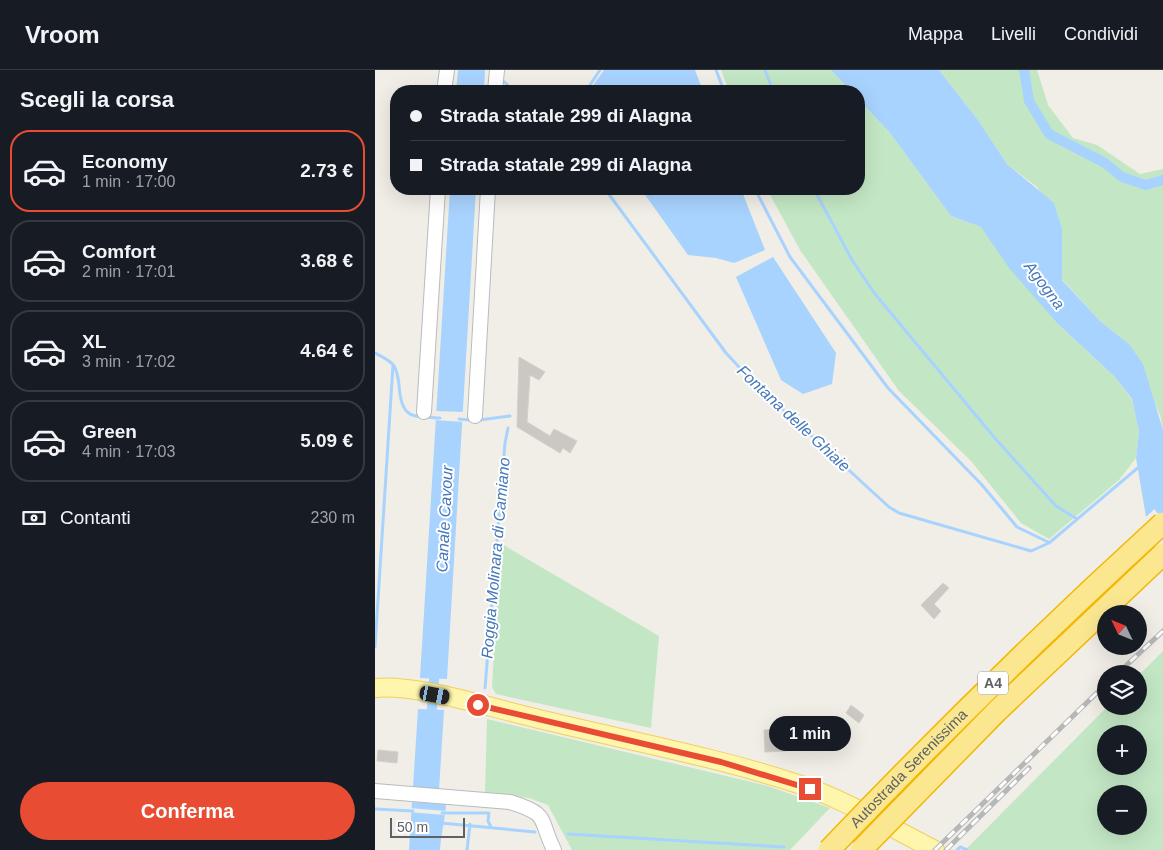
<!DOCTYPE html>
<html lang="it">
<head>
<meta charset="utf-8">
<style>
	body { margin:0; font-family:Helvetica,sans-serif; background:#242831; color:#f1f3f6; height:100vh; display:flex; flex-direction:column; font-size:19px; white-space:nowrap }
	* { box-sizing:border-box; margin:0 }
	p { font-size:16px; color:#9ea1a6 }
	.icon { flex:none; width:28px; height:28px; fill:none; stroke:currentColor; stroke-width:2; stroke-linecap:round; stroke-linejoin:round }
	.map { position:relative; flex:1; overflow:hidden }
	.panel { display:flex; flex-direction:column; background:#171b24; width:375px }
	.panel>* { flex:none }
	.hud { position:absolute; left:15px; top:15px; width:475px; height:110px; border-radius:20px; box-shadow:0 5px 20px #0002; display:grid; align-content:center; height:110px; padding:0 20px; background:#171b24 }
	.needle { width:32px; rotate:313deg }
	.controls { position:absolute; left:722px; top:535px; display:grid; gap:10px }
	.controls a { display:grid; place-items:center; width:50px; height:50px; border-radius:50%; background:#171b24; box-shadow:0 5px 20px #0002; font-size:25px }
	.scale { position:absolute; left:15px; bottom:12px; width:75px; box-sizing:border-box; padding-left:5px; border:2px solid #5d6166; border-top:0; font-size:14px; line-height:18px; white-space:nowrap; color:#5d6166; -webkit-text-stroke:4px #fff; paint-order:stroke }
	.end { position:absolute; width:22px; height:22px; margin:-11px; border:6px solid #e84d34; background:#fff; box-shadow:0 0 0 2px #fff }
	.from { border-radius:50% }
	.bubble { position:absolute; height:35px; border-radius:18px; background:#171b24; box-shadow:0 5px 20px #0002; font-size:16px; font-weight:700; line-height:35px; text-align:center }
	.car { position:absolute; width:15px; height:30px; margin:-15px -8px; border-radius:6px; box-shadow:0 0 4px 1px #0007; background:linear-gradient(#222 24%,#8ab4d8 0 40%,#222 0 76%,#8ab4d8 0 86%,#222 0) }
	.hud b { display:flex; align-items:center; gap:18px; height:48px; font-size:19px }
	.hud b+b { border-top:1px solid #363941 }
	.hud i { width:12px; height:12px; background:#f1f3f6 }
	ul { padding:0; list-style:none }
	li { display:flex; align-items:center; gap:15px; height:82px; margin:0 10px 8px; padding:0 10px; border:2px solid #363941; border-radius:20px }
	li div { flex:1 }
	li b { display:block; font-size:19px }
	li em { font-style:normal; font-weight:700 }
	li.current { border-color:#e84d34 }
	li>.icon { width:45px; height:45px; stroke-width:1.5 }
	h2 { padding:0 20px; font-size:22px; line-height:60px }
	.pay { display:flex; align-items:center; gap:12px; height:55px; padding:0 20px; font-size:19px }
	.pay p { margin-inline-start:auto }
	.action { display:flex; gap:10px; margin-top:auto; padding:10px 20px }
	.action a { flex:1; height:58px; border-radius:30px; background:#e84d34; color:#fff; font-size:20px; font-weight:700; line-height:58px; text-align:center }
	header { display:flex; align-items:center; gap:30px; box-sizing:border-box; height:70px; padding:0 25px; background:#171b24; border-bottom:1px solid #363941 }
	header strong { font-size:24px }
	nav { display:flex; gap:28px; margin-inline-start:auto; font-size:18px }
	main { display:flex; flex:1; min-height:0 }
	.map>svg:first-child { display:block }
	.green { fill:#c3e7c5; fill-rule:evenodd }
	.water { fill:#a8d3fe }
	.pier { fill:#f0eee6 }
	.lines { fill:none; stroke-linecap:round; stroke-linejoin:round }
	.stream { stroke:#a8d3fe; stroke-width:3 }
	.canal { stroke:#a8d3fe; stroke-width:10 }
	.river { stroke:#a8d3fe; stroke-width:18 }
	.building { fill:#cbc8c3; stroke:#d4d0c4 }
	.minor-casing { stroke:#b8bbbf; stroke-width:16 }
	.major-casing { stroke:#f0d05e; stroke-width:20 }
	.minor { stroke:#fff; stroke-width:14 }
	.major { stroke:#fef6ac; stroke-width:18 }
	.rail-casing { stroke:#b6b7b7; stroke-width:5 }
	.rail { stroke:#fff; stroke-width:3; stroke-dasharray:9; stroke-linecap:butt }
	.highway-bridge-casing { stroke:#f3b703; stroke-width:24; stroke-linecap:butt }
	.highway-bridge { stroke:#fce791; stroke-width:21 }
	.route { stroke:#e84d34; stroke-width:6 }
	.labels { text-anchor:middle; stroke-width:4; stroke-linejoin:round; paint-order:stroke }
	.shield { fill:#fff; stroke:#8e9094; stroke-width:1 }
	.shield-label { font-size:14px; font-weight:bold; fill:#5d6166 }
	.street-label { font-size:15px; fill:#5d6166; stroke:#fff }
	.water-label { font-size:16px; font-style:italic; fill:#4678ba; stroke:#fff }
</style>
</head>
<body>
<header>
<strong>Vroom</strong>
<nav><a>Mappa</a><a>Livelli</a><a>Condividi</a></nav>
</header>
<main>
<section class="panel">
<h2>Scegli la corsa</h2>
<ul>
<li class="current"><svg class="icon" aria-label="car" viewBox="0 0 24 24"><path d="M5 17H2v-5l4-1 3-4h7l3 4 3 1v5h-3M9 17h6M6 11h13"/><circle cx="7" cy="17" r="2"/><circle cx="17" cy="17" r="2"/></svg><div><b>Economy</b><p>1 min · 17:00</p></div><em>2.73 €</em></li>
<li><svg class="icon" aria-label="car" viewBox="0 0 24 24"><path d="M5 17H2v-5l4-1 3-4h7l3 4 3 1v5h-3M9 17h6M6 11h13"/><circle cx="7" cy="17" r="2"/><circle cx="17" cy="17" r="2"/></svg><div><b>Comfort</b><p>2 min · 17:01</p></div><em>3.68 €</em></li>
<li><svg class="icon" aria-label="car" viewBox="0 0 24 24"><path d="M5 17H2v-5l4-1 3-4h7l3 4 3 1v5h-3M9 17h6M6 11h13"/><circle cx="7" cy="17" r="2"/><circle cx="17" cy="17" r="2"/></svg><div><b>XL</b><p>3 min · 17:02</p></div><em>4.64 €</em></li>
<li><svg class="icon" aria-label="car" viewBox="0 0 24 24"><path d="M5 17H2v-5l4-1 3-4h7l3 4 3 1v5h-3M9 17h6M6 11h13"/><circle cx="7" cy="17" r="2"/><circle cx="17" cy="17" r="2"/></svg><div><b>Green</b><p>4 min · 17:03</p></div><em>5.09 €</em></li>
</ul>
<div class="pay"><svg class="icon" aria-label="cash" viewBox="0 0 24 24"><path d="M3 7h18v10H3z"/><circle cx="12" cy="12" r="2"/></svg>Contanti<p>230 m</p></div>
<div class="action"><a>Conferma</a></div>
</section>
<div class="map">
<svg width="788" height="780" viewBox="0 0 788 780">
	<rect width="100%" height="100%" fill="#f0eee6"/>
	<!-- green -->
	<path class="green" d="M346,0H456L476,21H354Z
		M564,0H662L673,35L698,68L722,75L765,104L788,99V360L785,345L754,274L725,251L687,209V159L662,117L632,94L603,50Z
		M484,30L515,63L576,146L606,157L682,253L740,307L757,330L764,362L761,388L744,410L674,469L646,453L596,391L524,321L425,180L392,119H484Z
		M125,473L284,566L276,658L121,624L117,617Z
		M788,581V780H590L733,636H764V605ZM731,664H764V696H731ZM731,724H764V756H731Z
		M112,649L393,716L455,738L415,780H197L173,735L154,728L110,722Z"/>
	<!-- water -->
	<path class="water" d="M83,0H110L109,21H81Z
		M229,0H320L328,21H214Z
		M456,0H564L603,50L632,94L679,133L687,159V210L725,251L754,274L768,294L788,360V431L771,447L761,388L764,362L757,329L740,307L682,253L634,198L606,157L576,146L515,63L484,30V21H476Z
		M75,119H101L72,609L45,608Z
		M266,119H366L390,180L359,193L341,188L313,185Z
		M398,187L461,283L457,314L428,324L406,310L361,207Z
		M43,639L69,640L64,720L38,717Z
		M37,732L71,734C70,750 66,764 65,780H34Z"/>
	<!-- pier -->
	<path class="pier" d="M59,341L90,342V352L58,350Z
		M34,738L70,741V745L33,742Z"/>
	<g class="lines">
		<!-- stream -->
		<path class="stream" d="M341,0L349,21
			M390,0L398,21
			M126,9L139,21
			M211,21L225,0
			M230,119L351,283L377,311L514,437L524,443L656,481L674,473L765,396
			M380,119L415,187L513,318L607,415L642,457L673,472
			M439,119L477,190L500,224L619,367L681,436L702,449
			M0,283C7,287 15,290 19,296C23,303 23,308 24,315C26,348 36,347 65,348
			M84,349L95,350
			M104,350L135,346
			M0,577L18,295
			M110,618L130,373L133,358
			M0,739L38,741
			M67,743H114L113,751L116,757
			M66,753L160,762
			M193,764L409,777
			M92,780L95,754
			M582,780L585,777L592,780"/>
		<!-- canal -->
		<path class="canal" d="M649,0L654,31L674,64L730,93L747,107L771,115L788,110
			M56,652L60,596"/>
		<!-- river -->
		<path class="river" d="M782,410L788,436"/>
	</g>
	<!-- building -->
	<path class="building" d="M144,287L170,302L164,310L155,305L152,352L175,366L179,359L202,371L195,383L188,378L185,383L142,357Z
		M568,513L574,518L559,534L566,541L559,549L546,535Z
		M476,635L489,645L484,653L471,643Z
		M410,659L411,681L390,682L389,660Z
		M3,680L23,682L22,693L2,691Z"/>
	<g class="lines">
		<defs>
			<path id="minor" d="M69,21L72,0
				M120,21L122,0
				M49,342L63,119
				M100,346L113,119
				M0,721L135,732C176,745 163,748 179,780"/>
			<path id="major" d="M0,618C42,614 113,637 156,647C244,669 334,685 420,713C468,728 514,757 560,780"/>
		</defs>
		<!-- minor casing -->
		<use href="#minor" class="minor-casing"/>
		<!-- major casing -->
		<use href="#major" class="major-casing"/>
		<!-- minor -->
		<use href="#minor" class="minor"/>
		<!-- major -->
		<use href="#major" class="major"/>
		<defs>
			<path id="rail" d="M742,604L788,561
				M560,780L731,614
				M571,780L654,698"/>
		</defs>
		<!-- rail casing -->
		<use href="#rail" class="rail-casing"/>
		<!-- rail -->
		<use href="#rail" class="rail"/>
		<defs>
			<g id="highway-bridge">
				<path id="s1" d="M454,780C562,667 673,558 788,453"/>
				<path d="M486,780L622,641L788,484"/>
			</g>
		</defs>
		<!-- highway-bridge casing -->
		<use href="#highway-bridge" class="highway-bridge-casing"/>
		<!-- highway-bridge -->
		<use href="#highway-bridge" class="highway-bridge"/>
	</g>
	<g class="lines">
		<!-- route -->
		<path class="route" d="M103,635L346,692L435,719"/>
	</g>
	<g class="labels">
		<!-- shield labels -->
		<rect class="shield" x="603" y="601.5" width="30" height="23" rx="4"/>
		<g class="shield-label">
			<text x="618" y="618">A4</text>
		</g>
		<!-- street labels -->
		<g class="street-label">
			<text dy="5" stroke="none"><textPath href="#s1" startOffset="114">Autostrada Serenissima</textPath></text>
		</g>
		<!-- water labels -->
		<g class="water-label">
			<text transform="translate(670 215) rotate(53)" y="6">Agogna</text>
			<text transform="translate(419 348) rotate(43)" y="6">Fontana delle Ghiaie</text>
			<text transform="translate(69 449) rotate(-87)" y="6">Canale Cavour</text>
			<text transform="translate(120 488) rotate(-85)" y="6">Roggia Molinara di Camiano</text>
		</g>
	</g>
</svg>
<div class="controls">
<a><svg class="needle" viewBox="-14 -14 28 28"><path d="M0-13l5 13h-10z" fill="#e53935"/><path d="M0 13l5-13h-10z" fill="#9ea1a6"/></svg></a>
<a><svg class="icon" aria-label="layers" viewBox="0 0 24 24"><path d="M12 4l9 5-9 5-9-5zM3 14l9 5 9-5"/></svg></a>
<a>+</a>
<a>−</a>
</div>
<div class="scale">50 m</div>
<i class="end from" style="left:103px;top:635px"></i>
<i class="end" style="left:435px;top:719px"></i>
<div class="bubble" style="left:394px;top:646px;width:82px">1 min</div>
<i class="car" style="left:60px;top:625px;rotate:101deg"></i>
<div class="hud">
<b><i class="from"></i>Strada statale 299 di Alagna</b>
<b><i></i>Strada statale 299 di Alagna</b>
</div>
</div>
</main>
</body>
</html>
